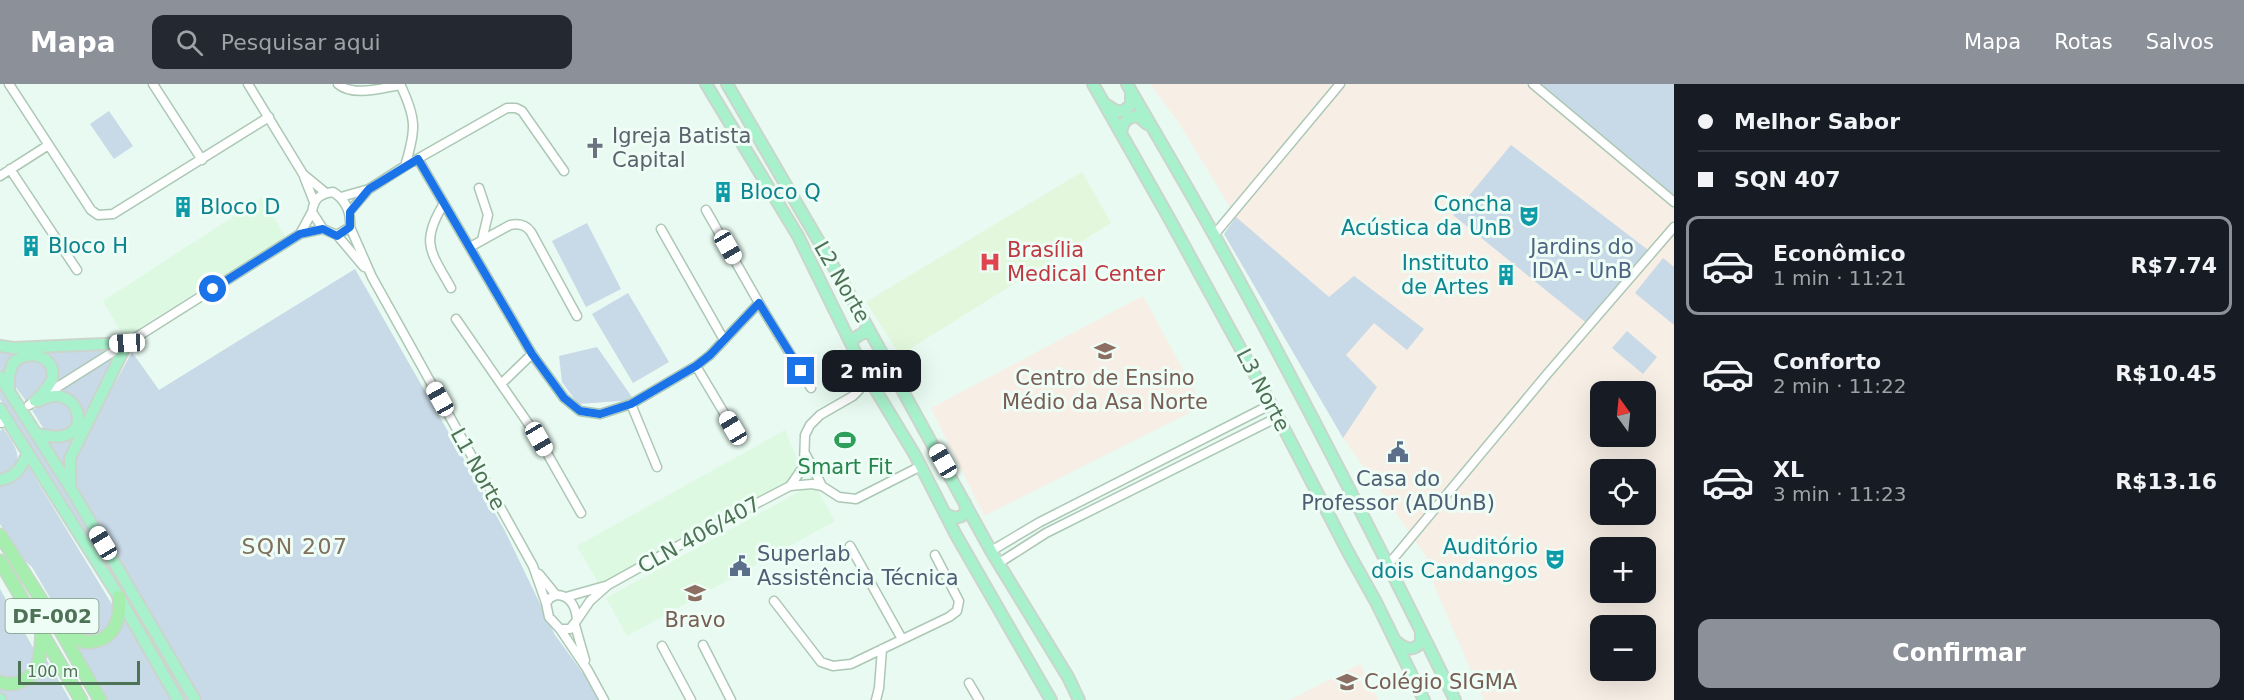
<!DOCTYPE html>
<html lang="pt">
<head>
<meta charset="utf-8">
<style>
	body { margin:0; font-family:"DejaVu Sans",sans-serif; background:#242831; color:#f1f3f6; height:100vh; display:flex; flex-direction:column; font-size:22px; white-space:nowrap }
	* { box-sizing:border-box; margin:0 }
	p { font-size:20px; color:#9ea1a6 }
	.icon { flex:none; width:33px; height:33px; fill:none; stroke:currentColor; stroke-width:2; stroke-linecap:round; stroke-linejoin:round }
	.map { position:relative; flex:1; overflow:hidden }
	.sheet { display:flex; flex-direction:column; background:#171b24; width:570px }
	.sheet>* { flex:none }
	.guide { display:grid; align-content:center; height:132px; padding:0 24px; background:#171b24 }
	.needle { width:39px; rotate:345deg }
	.controls { position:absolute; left:1590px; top:297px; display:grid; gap:12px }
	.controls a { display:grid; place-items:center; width:66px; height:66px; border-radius:12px; background:#171b24; box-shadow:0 6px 24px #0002; font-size:30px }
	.scale { position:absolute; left:18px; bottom:15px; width:122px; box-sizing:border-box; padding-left:6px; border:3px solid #4e7256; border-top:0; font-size:16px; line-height:21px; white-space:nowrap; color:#4e7256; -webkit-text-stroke:4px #eefdf5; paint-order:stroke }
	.end { position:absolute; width:27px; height:27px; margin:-14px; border:8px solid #1a73e8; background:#fff; box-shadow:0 0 0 3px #fff }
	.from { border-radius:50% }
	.bubble { position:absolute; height:42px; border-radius:12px; background:#171b24; box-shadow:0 6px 24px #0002; font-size:20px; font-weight:800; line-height:42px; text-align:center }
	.car { position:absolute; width:18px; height:36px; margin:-18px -9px; border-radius:8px; box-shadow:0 0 4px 2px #0007; background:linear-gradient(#fff 24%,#345 0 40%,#fff 0 76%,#345 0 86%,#fff 0) }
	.guide b { display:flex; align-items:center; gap:21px; height:57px; font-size:22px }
	.guide b+b { border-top:2px solid #363941 }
	.guide i { width:15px; height:15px; background:#f1f3f6 }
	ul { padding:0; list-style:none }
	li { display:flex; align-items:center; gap:18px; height:99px; margin:0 12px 9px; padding:0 12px; border:3px solid transparent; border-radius:12px }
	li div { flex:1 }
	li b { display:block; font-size:22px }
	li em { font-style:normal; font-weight:800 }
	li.selected { border-color:#8c9099 }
	li>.icon { width:54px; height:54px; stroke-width:1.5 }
	.button { display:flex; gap:12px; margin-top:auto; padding:12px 24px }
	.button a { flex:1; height:69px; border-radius:12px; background:#8c9099; color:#fff; font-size:24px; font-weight:800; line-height:69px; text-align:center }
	header { display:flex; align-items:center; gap:36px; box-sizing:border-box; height:84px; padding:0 30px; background:#8c9099; color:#fff }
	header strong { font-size:28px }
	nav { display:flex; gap:33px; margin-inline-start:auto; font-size:21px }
	.search { width:420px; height:54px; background:#242831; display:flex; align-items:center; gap:15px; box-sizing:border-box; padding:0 21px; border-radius:12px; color:#9ea1a6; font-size:22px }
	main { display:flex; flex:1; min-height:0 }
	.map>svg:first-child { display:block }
	.commercial { fill:#ddf9e2 }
	.education { fill:#f7eee5; fill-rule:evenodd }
	.medical { fill:#e3f7dc }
	.green { fill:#c8d9e7 }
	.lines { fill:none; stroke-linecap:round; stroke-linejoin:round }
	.minor-casing { stroke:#acc8b5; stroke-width:11 }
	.major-casing { stroke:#cad5cc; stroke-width:14 }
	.highway-casing { stroke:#cad5cc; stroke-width:15 }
	.minor { stroke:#fff; stroke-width:8 }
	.major { stroke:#a7f2cc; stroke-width:10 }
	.highway { stroke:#a5eeae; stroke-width:12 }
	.route { stroke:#1a73e8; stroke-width:8 }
	.labels { text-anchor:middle; stroke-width:6; stroke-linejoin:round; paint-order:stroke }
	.shield { fill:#eefdf5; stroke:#7e9c86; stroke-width:1.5 }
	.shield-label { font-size:20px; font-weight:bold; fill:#4e7256 }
	.worship-label { font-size:21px; fill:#5b616d; stroke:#eefdf5; text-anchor:start }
	.culture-label { font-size:21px; fill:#0d838f; stroke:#eefdf5; text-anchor:start }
	.park-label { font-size:21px; fill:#4e6482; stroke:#eefdf5 }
	.health-label { font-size:21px; fill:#be3a42; stroke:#eefdf5; text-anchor:start }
	.street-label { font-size:21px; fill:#4e7256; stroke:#eefdf5 }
	.education-label { font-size:21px; fill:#785e54; stroke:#eefdf5 }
	.leisure-label { font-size:21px; fill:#27864d; stroke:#eefdf5 }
	.service-label { font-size:21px; fill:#4e5e75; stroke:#eefdf5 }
	.neighbourhood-label { font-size:22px; letter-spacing:1.5px; fill:#81705e; stroke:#eefdf5 }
</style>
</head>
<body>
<header>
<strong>Mapa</strong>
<div class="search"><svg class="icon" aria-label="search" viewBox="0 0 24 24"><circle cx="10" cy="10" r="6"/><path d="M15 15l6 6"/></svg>Pesquisar aqui</div>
<nav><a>Mapa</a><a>Rotas</a><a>Salvos</a></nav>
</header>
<main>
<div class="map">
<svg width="1674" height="616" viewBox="0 0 1674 616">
	<rect width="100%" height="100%" fill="#e8faf1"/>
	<!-- commercial -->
	<path class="commercial" d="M262,114L286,153L124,253L103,217Z
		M785,346L801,384L793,395L600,502L577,462Z
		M817,405L835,437L627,552L606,514L802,406Z"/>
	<!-- education -->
	<path class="education" d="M1150,0H1674V616H1484L1435,504L1426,472L1343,354L1240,140L1179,39ZM1600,308H1646V352H1600ZM1600,386H1646V430H1600ZM1600,464H1646V508H1600ZM1600,542H1646V586H1600Z
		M1143,212L1203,322L984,432L931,324Z
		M1360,579L1378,616H1290L1360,580Z"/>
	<!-- medical -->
	<path class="medical" d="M1082,88L1111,139L900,271L866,218Z"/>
	<!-- green -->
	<path class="green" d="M1533,0H1674V118Z
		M109,27L133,62L114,75L90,40Z
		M1511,61L1652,169L1589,241L1453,131Z
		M1236,133L1329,213L1354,192L1424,245L1407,266L1374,239L1346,271L1377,303L1343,354L1224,150Z
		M587,139L621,205L586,223L552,157Z
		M1663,174L1674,183V241L1635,209Z
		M355,185L505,447L555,551L588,596L599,616H198L42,355L59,357L80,337L57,308L117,270L67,368L66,388L132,268L159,306Z
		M628,209L669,278L633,299L592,230Z
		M1627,247L1657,273L1643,290L1612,264Z
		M112,263L53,301L54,286L25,268L7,296L0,285V266Z
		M597,263L634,316L578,320L562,298L559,272Z
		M22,275L40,277C56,297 41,304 26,317L15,302L13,287Z
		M0,303L104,467L189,616H184L99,471L0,315Z
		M52,315L68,319L75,334L66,349L45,347L32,326Z
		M3,344C12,358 23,369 14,385L0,392V347Z
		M25,377L113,522L114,531L110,545L88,556L66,541L32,483L20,473L0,440V398Z
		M0,505L35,567C31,586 20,598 0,591Z
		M124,532L172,616H105L72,559C96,573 119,557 124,532Z
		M44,571L70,616H5L0,608V601L13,602Z"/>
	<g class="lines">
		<defs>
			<path id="minor" d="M9,0L91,126L98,131L113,130L269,33
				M153,0L202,76
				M248,0L303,90L314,118
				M338,0C353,13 382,4 400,1
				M400,0C417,35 416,46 405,82
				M1533,0L1674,118
				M418,75L532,270L564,314L580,327L600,330L631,320L696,282L710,271L759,219
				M10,85L77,186
				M303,90L326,109
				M0,92L47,62
				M479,104L488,131L482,156
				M333,108C346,116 351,128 350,143L337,151L323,145L312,128C314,115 319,110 333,108Z
				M341,113L369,105L405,82L507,24H516L522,27L564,87
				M443,121C420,159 431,168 451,204
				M706,126L759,219L811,304
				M349,128L369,105
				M350,143L372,193L533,482L546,519
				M661,145L724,256
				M300,150L312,128
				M337,151L364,183
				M1214,151L1340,0
				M470,163L510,141C519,139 526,141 531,148L577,232
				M456,235L539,355L581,429
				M696,282L733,344
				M501,300L532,270
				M631,320L657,383
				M29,321L300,150L323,145
				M0,339H1
				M806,371L822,402
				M790,402L804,382L805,351L810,341L820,331L853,312L859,306L866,290
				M850,462L902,555
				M991,467L1040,438L1270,321
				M999,479L1046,449L1278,333
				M1388,481L1548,289L1674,143
				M539,490L556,511
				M556,511C570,511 576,523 577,536L570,545H560L549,533L546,519L550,514Z
				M566,513L605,502
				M774,517L821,578L833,582L851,580L949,533L957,527L959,517L935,471
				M577,536L590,517L608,501L723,437L790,402L812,400L822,402L839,413L856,415L921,382
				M575,541L585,576
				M560,545L587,585L604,616
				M703,561L731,616
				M662,562L691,616
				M969,599L979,616
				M876,616L879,604L882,565"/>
			<path id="major" d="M706,0L798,152L866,290L915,371L956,451L1051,616
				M727,0L846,204L991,467L1068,593L1079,616
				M1093,0L1169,134L1278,333L1348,468L1376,518L1424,616
				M1127,0C1156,50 1185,99 1213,149C1298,302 1378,459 1455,616
				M1105,20L1116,27H1124L1131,20V10
				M1121,50C1122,38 1127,33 1138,32L1147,40
				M852,261L853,255L863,249H870
				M0,262L13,264L127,259
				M0,293L70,403L195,616
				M9,307V291L13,279C28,264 57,272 52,295C49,304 41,311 35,317
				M0,325L119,513L178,616
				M35,349C45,352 59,355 69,350C85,341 78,317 62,313C54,310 45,314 38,317
				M0,396C16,393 21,384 28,369
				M70,401V374L127,259
				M945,430L955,434L962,432L966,427L965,419
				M1397,558C1405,565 1414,568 1421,558V548
				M0,615L1,616"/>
			<path id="highway" d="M0,451L59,544L100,616
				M0,477L81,616
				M63,546L84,558C113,559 121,538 119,513
				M0,598C8,601 17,600 24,596C43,586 40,565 42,547"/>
		</defs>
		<!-- minor casing -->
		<use href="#minor" class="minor-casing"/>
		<!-- major casing -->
		<use href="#major" class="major-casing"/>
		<!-- highway casing -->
		<use href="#highway" class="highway-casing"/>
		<!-- minor -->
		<use href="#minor" class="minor"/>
		<!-- major -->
		<use href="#major" class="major"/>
		<!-- highway -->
		<use href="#highway" class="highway"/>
	</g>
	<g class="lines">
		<!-- route -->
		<path class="route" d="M213,205L300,150L323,145L337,152L350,143V128L369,105L418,75L532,270L564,314L580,327L600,330L631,320L696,282L710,271L759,219L801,287"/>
	</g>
	<!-- icons -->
	<defs>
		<symbol id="church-bare" viewBox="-9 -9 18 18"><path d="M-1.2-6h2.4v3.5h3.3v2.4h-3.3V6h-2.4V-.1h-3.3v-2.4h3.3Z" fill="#6b7280" stroke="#eefdf5" stroke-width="2.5" paint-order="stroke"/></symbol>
		<symbol id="building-bare" viewBox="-9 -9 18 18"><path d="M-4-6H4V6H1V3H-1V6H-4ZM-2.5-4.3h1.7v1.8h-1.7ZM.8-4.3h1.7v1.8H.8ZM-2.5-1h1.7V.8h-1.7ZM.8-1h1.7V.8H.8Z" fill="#0f9aa8" stroke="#eefdf5" stroke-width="2.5" paint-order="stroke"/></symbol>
		<symbol id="theatre-bare" viewBox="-9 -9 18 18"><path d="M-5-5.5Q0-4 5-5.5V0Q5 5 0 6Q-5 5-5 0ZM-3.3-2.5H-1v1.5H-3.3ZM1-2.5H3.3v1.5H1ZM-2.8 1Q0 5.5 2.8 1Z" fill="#0f9aa8" stroke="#eefdf5" stroke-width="2.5" paint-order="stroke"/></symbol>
		<symbol id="hospital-bare" viewBox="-9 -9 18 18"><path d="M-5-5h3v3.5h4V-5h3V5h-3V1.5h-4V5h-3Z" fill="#e0444e" stroke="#eefdf5" stroke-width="2.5" paint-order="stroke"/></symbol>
		<symbol id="school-bare" viewBox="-9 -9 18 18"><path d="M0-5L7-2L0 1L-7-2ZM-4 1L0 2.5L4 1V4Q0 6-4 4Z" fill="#8d6e63" stroke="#eefdf5" stroke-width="2.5" paint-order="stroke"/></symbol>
		<symbol id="stadium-bare" viewBox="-9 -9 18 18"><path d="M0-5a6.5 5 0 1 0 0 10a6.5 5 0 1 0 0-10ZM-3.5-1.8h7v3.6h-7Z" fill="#2e9e5b" stroke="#eefdf5" stroke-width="2.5" paint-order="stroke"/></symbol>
		<symbol id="civic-bare" viewBox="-9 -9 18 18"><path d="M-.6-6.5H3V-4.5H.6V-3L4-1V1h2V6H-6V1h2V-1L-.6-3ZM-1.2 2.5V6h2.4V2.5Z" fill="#5c6f8a" stroke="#eefdf5" stroke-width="2.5" paint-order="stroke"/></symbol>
	</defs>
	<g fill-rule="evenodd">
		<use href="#church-bare" x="580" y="49" width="30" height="30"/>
		<use href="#building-bare" x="708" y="93" width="30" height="30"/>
		<use href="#building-bare" x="168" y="108" width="30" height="30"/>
		<use href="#theatre-bare" x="1514" y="117" width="30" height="30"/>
		<use href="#building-bare" x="16" y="147" width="30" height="30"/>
		<use href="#hospital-bare" x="975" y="163" width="30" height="30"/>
		<use href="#building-bare" x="1491" y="176" width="30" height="30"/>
		<use href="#school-bare" x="1090" y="252" width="30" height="30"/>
		<use href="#stadium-bare" x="830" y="341" width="30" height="30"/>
		<use href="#civic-bare" x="1383" y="353" width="30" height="30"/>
		<use href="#theatre-bare" x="1540" y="460" width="30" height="30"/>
		<use href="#civic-bare" x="725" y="467" width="30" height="30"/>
		<use href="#school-bare" x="680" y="494" width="30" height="30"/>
		<use href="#school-bare" x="1332" y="583" width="30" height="30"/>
	</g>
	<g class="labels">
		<!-- shield labels -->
		<rect class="shield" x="5.5" y="515" width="93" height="34" rx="4.5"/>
		<g class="shield-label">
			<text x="52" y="539">DF-002</text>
		</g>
		<!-- worship labels -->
		<g class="worship-label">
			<text x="612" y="59">Igreja Batista<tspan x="612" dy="24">Capital</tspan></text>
		</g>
		<!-- culture labels -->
		<g class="culture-label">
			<text x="740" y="115">Bloco Q</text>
			<text x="1512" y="127" text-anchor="end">Concha<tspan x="1512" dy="24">Acústica da UnB</tspan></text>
			<text x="200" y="130">Bloco D</text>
			<text x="48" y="169">Bloco H</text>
			<text x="1489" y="186" text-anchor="end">Instituto<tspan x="1489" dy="24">de Artes</tspan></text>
			<text x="1538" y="470" text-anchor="end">Auditório<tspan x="1538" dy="24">dois Candangos</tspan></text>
		</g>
		<!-- park labels -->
		<g class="park-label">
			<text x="1582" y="170">Jardins do<tspan x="1582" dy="24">IDA - UnB</tspan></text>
		</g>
		<!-- health labels -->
		<g class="health-label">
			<text x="1007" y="173">Brasília<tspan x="1007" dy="24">Medical Center</tspan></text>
		</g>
		<!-- street labels -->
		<g class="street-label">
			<text transform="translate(842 198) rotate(60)" y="7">L2 Norte</text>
			<text transform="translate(1263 306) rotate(62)" y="7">L3 Norte</text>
			<text transform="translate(478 385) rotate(61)" y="7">L1 Norte</text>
			<text transform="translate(699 451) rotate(-29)" y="7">CLN 406/407</text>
		</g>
		<!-- education labels -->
		<g class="education-label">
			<text x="1105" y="301">Centro de Ensino<tspan x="1105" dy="24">Médio da Asa Norte</tspan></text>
			<text x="695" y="543">Bravo</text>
			<text x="1364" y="605" text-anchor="start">Colégio SIGMA</text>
		</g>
		<!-- leisure labels -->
		<g class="leisure-label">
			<text x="845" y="390">Smart Fit</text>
		</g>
		<!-- service labels -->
		<g class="service-label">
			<text x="1398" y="402">Casa do<tspan x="1398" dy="24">Professor (ADUnB)</tspan></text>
			<text x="757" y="477" text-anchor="start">Superlab<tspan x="757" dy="24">Assistência Técnica</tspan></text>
		</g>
		<!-- neighbourhood labels -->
		<g class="neighbourhood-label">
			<text x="295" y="470">SQN 207</text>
		</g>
	</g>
</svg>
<div class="controls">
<a><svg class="needle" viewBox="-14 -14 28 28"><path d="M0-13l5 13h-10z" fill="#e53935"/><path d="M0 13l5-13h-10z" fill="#9ea1a6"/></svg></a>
<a><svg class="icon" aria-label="locate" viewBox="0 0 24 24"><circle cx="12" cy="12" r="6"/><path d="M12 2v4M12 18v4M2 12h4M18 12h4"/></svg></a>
<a>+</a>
<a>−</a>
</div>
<div class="scale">100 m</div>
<i class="end from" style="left:213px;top:205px"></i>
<i class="end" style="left:801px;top:287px"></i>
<div class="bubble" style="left:822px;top:266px;width:99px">2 min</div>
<i class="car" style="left:728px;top:163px;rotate:150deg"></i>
<i class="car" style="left:127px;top:259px;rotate:267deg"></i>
<i class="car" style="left:440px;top:315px;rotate:331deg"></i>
<i class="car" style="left:733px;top:344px;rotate:329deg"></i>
<i class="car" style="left:539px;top:355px;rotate:150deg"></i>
<i class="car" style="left:943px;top:377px;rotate:330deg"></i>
<i class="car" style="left:103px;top:459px;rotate:329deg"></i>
</div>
<section class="sheet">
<div class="guide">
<b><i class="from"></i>Melhor Sabor</b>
<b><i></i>SQN 407</b>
</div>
<ul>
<li class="selected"><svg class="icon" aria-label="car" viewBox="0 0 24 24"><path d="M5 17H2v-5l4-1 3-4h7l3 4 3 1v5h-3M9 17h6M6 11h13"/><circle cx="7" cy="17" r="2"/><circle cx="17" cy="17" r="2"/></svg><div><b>Econômico</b><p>1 min · 11:21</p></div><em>R$7.74</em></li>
<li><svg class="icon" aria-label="car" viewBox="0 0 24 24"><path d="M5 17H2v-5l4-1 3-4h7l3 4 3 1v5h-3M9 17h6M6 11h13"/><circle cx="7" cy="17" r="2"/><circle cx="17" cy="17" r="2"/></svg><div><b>Conforto</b><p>2 min · 11:22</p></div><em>R$10.45</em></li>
<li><svg class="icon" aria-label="car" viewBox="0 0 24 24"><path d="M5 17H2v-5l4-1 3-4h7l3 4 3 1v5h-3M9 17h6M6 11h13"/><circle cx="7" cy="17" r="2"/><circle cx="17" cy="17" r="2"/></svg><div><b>XL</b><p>3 min · 11:23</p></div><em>R$13.16</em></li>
</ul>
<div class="button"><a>Confirmar</a></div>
</section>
</main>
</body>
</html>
